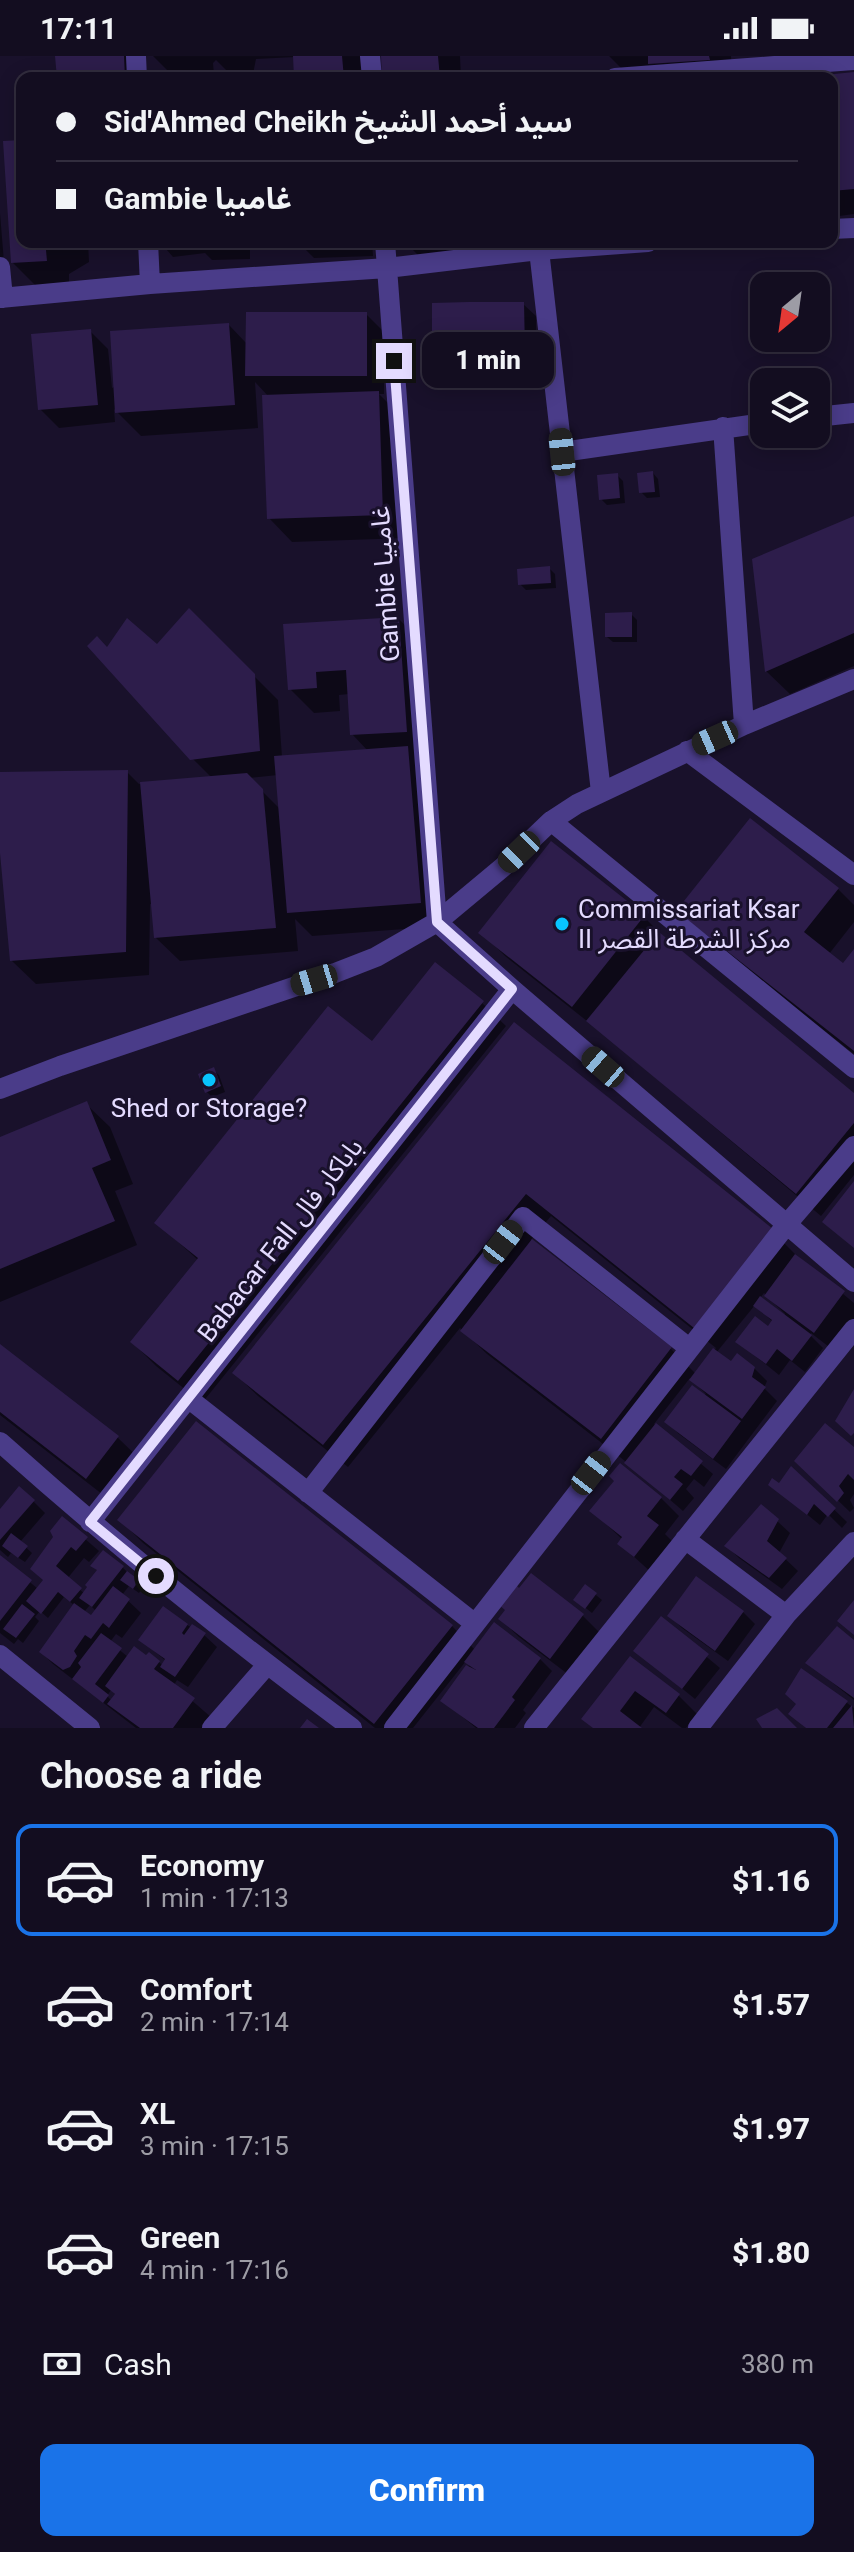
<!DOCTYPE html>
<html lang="en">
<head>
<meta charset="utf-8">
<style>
	body { margin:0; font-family:Roboto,"Noto Sans Arabic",sans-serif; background:#201b2d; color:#f1f3f6; height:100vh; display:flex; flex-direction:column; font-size:30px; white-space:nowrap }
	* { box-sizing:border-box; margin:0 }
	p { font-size:26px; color:#9d9ca5 }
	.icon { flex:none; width:44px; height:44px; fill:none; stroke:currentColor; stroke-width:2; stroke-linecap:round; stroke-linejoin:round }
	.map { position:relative; height:1672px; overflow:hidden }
	.side { display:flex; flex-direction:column; background:#130d20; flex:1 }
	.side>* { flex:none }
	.hud { position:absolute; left:16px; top:16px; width:822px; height:176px; border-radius:16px; box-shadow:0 4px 20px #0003,0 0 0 2px #322d3e; display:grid; align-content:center; height:176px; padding:0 40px; background:#130d20 }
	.needle { width:52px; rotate:209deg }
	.controls { position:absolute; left:750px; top:216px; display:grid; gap:16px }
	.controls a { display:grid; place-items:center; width:80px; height:80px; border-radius:16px; background:#130d20; box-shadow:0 4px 20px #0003,0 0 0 2px #322d3e; font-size:40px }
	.end { position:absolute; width:36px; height:36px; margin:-18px; border:10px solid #e4dbff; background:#111; box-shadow:0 0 0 4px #111 }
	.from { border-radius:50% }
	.bubble { position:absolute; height:56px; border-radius:16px; background:#130d20; box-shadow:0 4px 20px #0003,0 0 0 2px #322d3e; font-size:26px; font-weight:800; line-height:56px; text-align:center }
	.car { position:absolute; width:24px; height:48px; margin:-24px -12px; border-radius:10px; box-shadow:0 0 6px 2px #0007; background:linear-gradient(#222 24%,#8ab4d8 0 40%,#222 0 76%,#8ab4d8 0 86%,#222 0) }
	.hud b { display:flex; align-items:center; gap:28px; height:76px; font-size:30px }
	.hud b+b { border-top:2px solid #322d3e }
	.hud i { width:20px; height:20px; background:#f1f3f6 }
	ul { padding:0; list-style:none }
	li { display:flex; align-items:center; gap:24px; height:112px; margin:0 16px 12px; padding:0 24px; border:4px solid transparent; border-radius:16px }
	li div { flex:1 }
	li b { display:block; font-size:30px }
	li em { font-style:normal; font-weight:800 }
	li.on { border-color:#1a73e8 }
	li>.icon { width:72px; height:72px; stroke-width:1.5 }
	h2 { padding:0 40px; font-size:36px; line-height:96px }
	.pay { display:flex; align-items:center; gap:20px; height:88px; padding:0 40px; font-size:30px }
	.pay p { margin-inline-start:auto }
	.primary-button { display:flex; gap:16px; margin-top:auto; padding:16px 40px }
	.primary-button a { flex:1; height:92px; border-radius:16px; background:#1a73e8; color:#fff; font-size:32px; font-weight:800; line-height:92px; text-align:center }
	.status { display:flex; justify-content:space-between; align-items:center; height:56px; padding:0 40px; background:#130d20; direction:ltr }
	.status svg { height:22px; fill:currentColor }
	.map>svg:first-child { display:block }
	.shadow { fill:#0007; fill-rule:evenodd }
	.building { fill:#2d1d4b }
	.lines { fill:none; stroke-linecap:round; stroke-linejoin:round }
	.minor { stroke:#4a3c89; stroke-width:20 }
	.route { stroke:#e4dbff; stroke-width:10 }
	.poi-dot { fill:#08c4fe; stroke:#19112b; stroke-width:3 }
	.labels { text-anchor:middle; stroke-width:6; stroke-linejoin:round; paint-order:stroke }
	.street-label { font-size:26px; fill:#e4dbff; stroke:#19112b }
	.poi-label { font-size:26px; fill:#e4dbff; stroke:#19112b; text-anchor:start }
</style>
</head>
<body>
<div class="status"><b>17:11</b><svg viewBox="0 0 49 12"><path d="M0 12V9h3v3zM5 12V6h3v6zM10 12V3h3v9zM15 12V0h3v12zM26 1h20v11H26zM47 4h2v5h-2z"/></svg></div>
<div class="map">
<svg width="854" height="1672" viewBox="0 0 854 1672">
	<rect width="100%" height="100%" fill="#19112b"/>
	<!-- shadow -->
	<path class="shadow" d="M57,0H145L147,22H59Z
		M153,0H364L365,22H296L295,1L256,3L253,18L232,20L216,4L213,7L214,19L203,20L198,15L170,17Z
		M383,0H460L461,22H384Z
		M609,0H731L732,22H631Z
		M854,18V158L832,161V22H815Z
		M22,86V186H88L89,206L69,218V228L36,230L12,206Z
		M0,157L7,243L0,244Z
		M160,186H250V203L212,204L205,197L173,201Z
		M256,186H270V190L261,191Z
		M298,186H372L373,200L314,202Z
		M405,186L510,187L547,186L423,204Z
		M523,248L536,260V306H446L434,294Z
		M366,258L384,276V338H379L402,361L406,482L292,486L269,462V341L255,326L258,372L141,380L114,353L115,366L59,372L40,353L90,275L108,293L112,332L229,269L247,288Z
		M653,417L658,423L660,441L647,442L641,436Z
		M617,419L623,425L625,447L607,449L601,443Z
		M854,463V610L790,638L766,615Z
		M549,512L555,518L556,532L526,534L520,528Z
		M189,555L278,644L282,701L368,695L352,678L349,638L339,639L340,655L314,657L290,633L286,570L399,563L422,587L444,870L312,880L295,863L298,895L180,905L156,882L153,848H150L149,919L36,928L12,905L0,776V718L127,716L139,728L212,722L192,702L107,593L157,591ZM278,719L280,753L249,722Z
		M631,558L637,564V586H613L607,581Z
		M551,788L644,861L667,884L854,1039V1119L821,1160L597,973L505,900L481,876Z
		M838,833L854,849V866L829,898L843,910L854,897V998L703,879Z
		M482,947L506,970L202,1347L156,1310L132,1286L198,1204L156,1166L372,988Z
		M515,969L772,1175L795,1198L854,1247V1265L833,1294L811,1277L810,1279L823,1292L805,1316L790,1304L779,1319L738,1286L768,1272L773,1266L755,1249L716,1297L731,1308L754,1312L767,1325L764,1332L777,1345L726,1413L679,1378L667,1366L706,1338L690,1322L654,1368L713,1418L704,1431L694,1423L686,1433L694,1442L683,1455L625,1405L487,1298L460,1272L348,1411L258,1340L234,1317ZM551,1160L716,1292L696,1318L671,1293L531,1184ZM764,1237L785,1258L784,1260L760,1242Z
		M213,1014L219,1019L225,1036L212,1041L207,1036Z
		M86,1048L110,1071L133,1128L115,1135L137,1189L0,1246V1083Z
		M0,1290L118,1382L142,1405L111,1445L0,1359Z
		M854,1394V1438L850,1444L854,1452L850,1456L796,1404Z
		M792,1413L847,1466L842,1472L828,1458L820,1469L771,1429L780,1430Z
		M661,1442L679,1460L665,1478L676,1489L653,1518L620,1488L623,1484L592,1455Z
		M33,1445L45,1457L20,1486L32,1497L25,1506L11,1497L8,1501L0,1494V1456Z
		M62,1463L99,1495L89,1506L84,1502L67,1523L85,1538L122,1511L143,1531L139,1537L129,1530L122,1539L141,1557L122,1582L116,1578L110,1586L128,1601L159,1606L163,1610L166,1605L141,1584L187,1569L204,1579L217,1591L188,1631L177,1624L174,1629L212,1662L204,1672H136L53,1608L41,1596L74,1549L64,1541L48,1562L40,1555L35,1561L39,1565L23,1587L18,1583L14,1588L0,1577V1501L38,1533L45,1525ZM90,1549L96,1555L92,1561L84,1556ZM111,1634L116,1639L112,1645L107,1640Z
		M120,1464L452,1570L475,1594L540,1603L552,1615L523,1654L526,1657L515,1672H476L442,1644L470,1608L466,1605L413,1672H375L143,1487Z
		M777,1465L790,1477L779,1497L798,1515L782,1533L739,1502L727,1490Z
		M531,1520L583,1560L601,1578L569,1619L519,1581L500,1563Z
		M586,1531L602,1544L592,1557L582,1549Z
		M743,1556L755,1568L728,1605L682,1572L670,1560Z
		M661,1563L720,1612L695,1643L636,1595Z
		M854,1587V1644L808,1607Z
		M630,1602L679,1640L697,1658L686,1672H682L654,1651L639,1672H593Z
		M802,1615L854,1652V1672H806L791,1658L799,1648Z"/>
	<!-- building -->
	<path class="building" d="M55,0H124L125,22H57Z
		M293,0H342L344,22H294Z
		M381,0H438L440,22H382Z
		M648,0H709L710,4L648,8Z
		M854,16V133L832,135V22H816L815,20Z
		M22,84V186H60L46,194L47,205L11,207L3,85Z
		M197,186H239V191L198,193Z
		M469,246H524L525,295H432V247Z
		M246,256H367V320H245Z
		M229,267L235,349L115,357L110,275Z
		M91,273L98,349L38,354L31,278Z
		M379,335L383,459L267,463L262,339Z
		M653,415L655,436L639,437L637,417Z
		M618,417L620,442L599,444L597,419Z
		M854,460V577L765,616L752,503Z
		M550,510L551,527L518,529L517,513Z
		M189,552L255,618L260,695L190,704L87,590L97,580L107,591L127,562L157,588Z
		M632,556V581H605V557Z
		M399,561L407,676L350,679L346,614L316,616L317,632L288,634L283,568Z
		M408,690L421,847L287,857L274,700Z
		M128,714L126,896L10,905L0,797V716Z
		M247,717L263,733L276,872L154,882L140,726Z
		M750,762L839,832L804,876L843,907L854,893V995L676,855Z
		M551,785L645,859L572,951L478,877Z
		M659,876L854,1037V1067L796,1138L586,965Z
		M435,906L484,945L178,1325L130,1286L198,1202L154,1167L328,950L372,985Z
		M514,966L773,1173L694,1272L526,1138L323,1389L232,1317Z
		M214,1011L221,1030L205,1037L198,1018Z
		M87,1045L111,1104L92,1112L115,1165L0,1213V1081Z
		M854,1125V1192L822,1166Z
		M532,1183L672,1291L601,1383L460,1275Z
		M795,1198L845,1235L814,1277L764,1240Z
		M760,1240L812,1279L792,1305L777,1293L766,1308L735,1286L755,1260L768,1270L772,1264L753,1250Z
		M0,1288L119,1380L86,1423L0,1356Z
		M713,1292L731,1305L737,1297L755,1311L752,1321L766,1331L742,1363L689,1324Z
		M692,1329L741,1365L713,1403L664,1366Z
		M854,1333V1377L851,1380L835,1365Z
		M196,1365L453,1569L374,1668L117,1464Z
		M656,1367L703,1405L691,1420L681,1413L674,1421L683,1428L670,1444L624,1407Z
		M825,1367L854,1391V1424L848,1418L839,1430L844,1437L837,1446L794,1405Z
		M620,1407L662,1441L647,1460L659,1469L634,1501L617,1488L622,1481L589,1455L614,1425L609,1420Z
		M791,1410L836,1452L828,1461L814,1448L807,1459L768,1429L772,1422L779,1427Z
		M19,1430L35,1444L0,1484V1453Z
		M761,1448L779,1463L767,1485L787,1502L769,1522L724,1490Z
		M62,1460L88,1481L76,1495L71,1491L56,1510L82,1532L70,1546L58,1536L41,1558L26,1545L43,1524L30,1513L53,1481L50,1475Z
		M11,1477L28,1490L18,1502L2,1490Z
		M103,1494L124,1510L92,1551L79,1542L87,1531L85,1529L97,1514L90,1510Z
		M0,1499L32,1524L0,1565Z
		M127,1515L139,1524L133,1533L120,1524Z
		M531,1517L584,1558L550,1603L498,1563L505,1554L499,1549L515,1528L519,1532Z
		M696,1520L744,1555L715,1595L667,1560Z
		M585,1528L597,1537L585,1553L573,1544Z
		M113,1530L130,1543L109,1572L103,1567L91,1583L85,1579L74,1595L77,1600L70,1611L63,1614L39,1596L74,1547L91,1559Z
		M854,1544V1579L837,1565Z
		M22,1548L35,1558L16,1582L3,1573Z
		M163,1550L188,1568L182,1577L184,1579L192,1568L206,1577L175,1621L160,1611L165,1603L138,1584Z
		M661,1560L709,1598L682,1633L633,1595Z
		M494,1566L541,1602L512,1641L515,1644L494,1672H478L440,1645L466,1609L476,1614L464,1606Z
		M837,1570L854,1584V1642L805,1607Z
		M101,1577L122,1592L95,1628L109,1639L103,1647L72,1623L81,1611L78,1607Z
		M134,1590L146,1599L149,1596L160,1605L154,1613L195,1642L173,1672H140L107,1648L115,1638L105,1630Z
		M630,1600L680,1638L666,1657L635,1635L620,1655L642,1672H593L581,1663Z
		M801,1612L848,1645L827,1672H806L788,1658L796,1648L785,1638Z
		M852,1649L854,1672H833Z
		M777,1652L797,1672H762L756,1663Z
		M307,1663L319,1672H300Z"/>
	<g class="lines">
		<!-- minor -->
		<path class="minor" d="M136,0L137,22
			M370,0L372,22
			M615,22L854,4
			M832,173L854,172
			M148,186L150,228
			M385,186L437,866L512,933L854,1226
			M539,194L601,736
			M0,211L3,242
			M0,242L150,228L387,212L539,194L648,186
			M816,361L854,357
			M723,371L744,669
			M562,396L764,367
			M687,695L854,819
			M551,765L854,1012
			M0,1033L60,1010L335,917L376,901L437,866L503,811L551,765L577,748L744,669L854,623
			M188,1342L474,1567
			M0,1386C113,1487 230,1582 352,1672
			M308,1437L523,1161L689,1292
			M90,1466L512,933
			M685,1483L786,1559
			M0,1599L90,1672
			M212,1672L267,1609
			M394,1672L787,1168L854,1090
			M534,1672L854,1273
			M698,1672L786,1559L854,1486"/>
	</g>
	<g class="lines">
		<!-- route -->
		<path class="route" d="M156,1520L90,1466L512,933L437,866L394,305"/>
	</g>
	<!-- markers -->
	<g class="poi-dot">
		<circle cx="562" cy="868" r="8"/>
		<circle cx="209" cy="1024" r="8"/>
	</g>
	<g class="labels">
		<!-- street labels -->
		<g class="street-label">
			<text transform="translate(385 528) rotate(-94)" y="9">Gambie غامبيا</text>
			<text transform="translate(280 1184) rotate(-52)" y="9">Babacar Fall باباكار فال</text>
		</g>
		<!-- poi labels -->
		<g class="poi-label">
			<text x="578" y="862">Commissariat Ksar<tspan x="578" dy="30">II مركز الشرطة القصر</tspan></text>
			<text x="209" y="1061" text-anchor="middle">Shed or Storage?</text>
		</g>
	</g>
</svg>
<div class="controls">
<a><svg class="needle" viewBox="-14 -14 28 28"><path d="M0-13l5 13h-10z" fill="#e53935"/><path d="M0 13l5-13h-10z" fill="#9d9ca5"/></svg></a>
<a><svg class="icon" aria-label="layers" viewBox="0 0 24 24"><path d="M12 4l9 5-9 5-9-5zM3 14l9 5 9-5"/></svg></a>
</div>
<i class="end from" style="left:156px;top:1520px"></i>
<i class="end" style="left:394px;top:305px"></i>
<div class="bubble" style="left:422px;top:276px;width:132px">1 min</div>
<i class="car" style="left:562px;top:396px;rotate:354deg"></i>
<i class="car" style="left:715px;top:682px;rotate:246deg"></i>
<i class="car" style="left:519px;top:796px;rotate:226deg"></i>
<i class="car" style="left:314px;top:924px;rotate:253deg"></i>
<i class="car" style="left:603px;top:1011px;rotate:311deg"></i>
<i class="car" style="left:503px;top:1186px;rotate:38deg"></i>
<i class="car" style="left:591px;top:1417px;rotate:38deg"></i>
<div class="hud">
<b><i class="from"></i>Sid'Ahmed Cheikh سيد أحمد الشيخ</b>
<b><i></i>Gambie غامبيا</b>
</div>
</div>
<section class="side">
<h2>Choose a ride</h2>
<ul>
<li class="on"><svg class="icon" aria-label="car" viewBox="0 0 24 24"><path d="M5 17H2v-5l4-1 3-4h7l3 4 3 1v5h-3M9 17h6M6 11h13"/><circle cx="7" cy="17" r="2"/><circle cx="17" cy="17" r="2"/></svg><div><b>Economy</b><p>1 min · 17:13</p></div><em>$1.16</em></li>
<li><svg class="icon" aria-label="car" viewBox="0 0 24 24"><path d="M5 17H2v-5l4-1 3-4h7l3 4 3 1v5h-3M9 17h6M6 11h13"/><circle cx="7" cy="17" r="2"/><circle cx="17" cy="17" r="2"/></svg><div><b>Comfort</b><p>2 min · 17:14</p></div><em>$1.57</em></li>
<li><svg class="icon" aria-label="car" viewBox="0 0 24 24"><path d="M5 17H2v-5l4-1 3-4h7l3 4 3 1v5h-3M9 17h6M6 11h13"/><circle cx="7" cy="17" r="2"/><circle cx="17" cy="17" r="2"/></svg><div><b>XL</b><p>3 min · 17:15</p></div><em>$1.97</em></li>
<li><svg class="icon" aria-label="car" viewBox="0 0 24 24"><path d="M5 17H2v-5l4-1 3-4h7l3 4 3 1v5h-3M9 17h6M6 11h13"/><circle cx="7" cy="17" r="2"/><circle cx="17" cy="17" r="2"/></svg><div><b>Green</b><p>4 min · 17:16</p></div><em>$1.80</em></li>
</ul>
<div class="pay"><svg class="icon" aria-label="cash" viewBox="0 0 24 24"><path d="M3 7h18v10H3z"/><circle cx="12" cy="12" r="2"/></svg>Cash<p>380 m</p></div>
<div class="primary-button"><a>Confirm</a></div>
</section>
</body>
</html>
